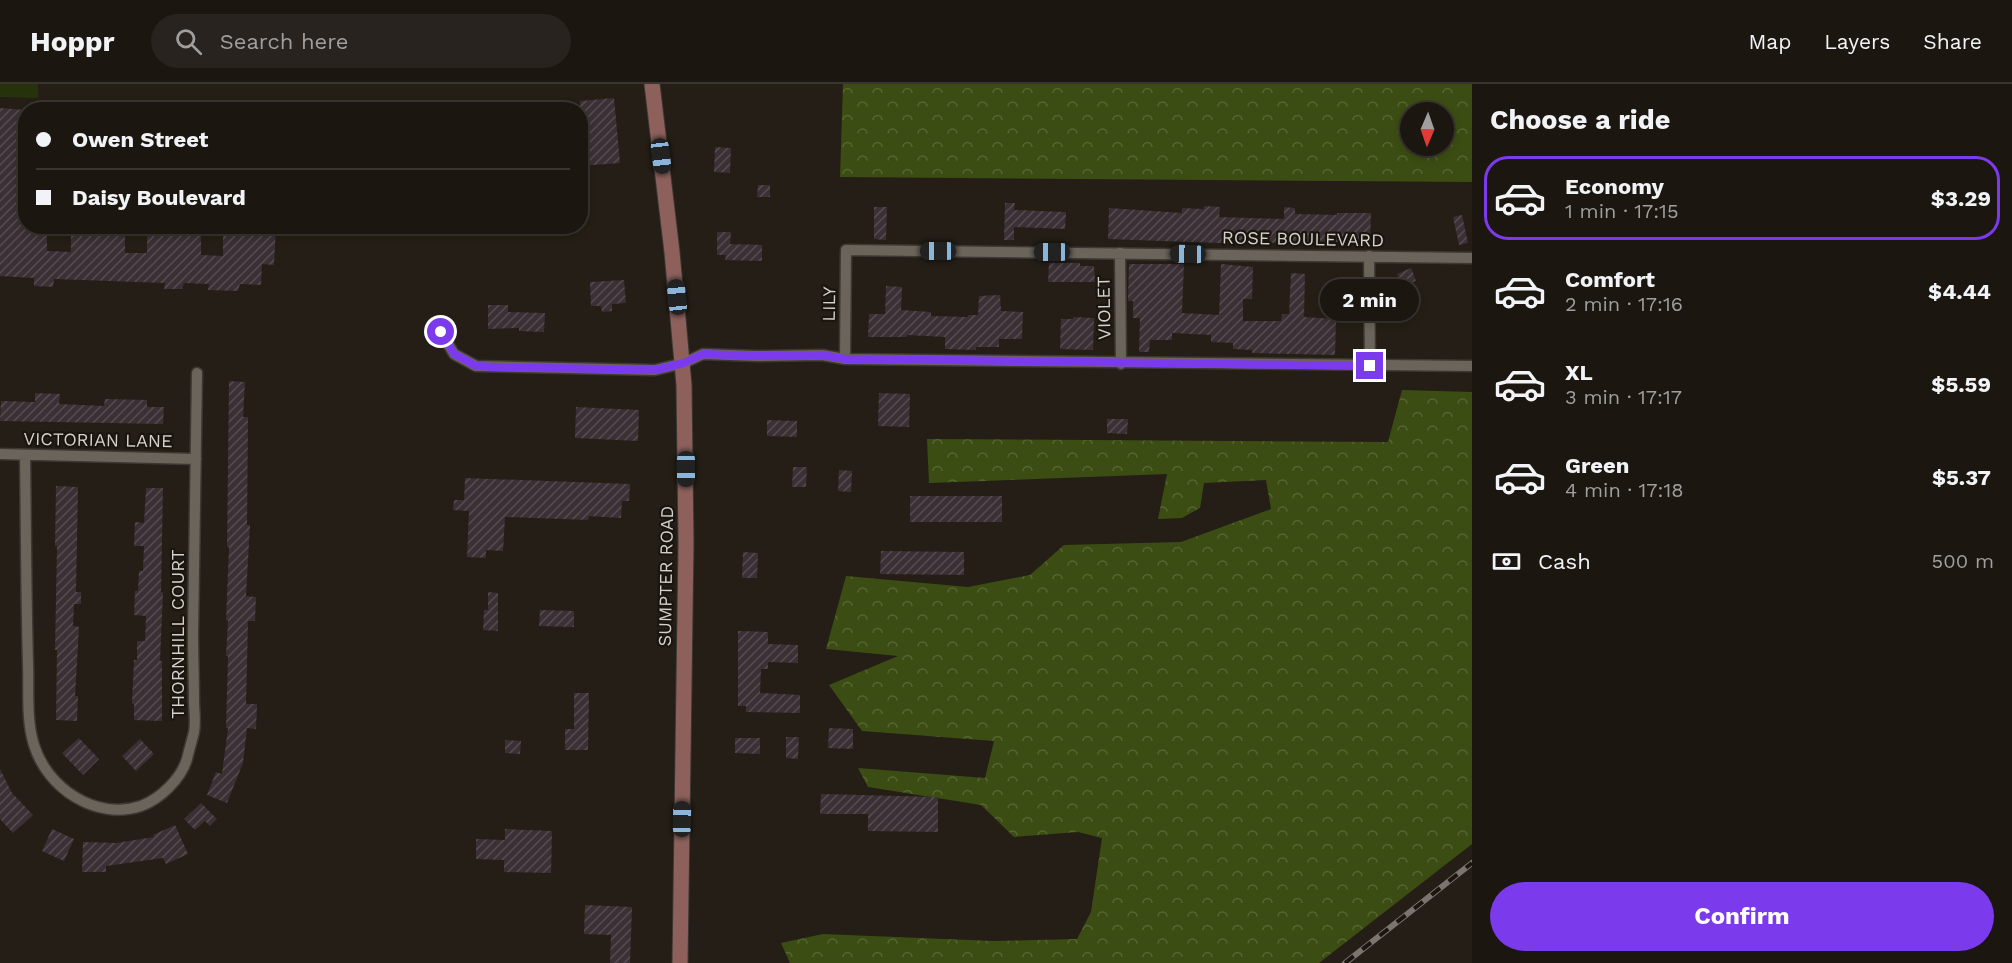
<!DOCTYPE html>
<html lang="en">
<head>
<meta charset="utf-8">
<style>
	body { margin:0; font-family:"Work Sans",sans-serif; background:#28231e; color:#f1f3f6; height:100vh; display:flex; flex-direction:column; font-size:22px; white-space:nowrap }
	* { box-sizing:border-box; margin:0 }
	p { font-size:20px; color:#a09f9f }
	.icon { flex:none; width:33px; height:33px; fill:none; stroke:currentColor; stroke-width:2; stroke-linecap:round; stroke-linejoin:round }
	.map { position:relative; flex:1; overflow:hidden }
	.side { display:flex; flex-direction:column; background:#1b1610; width:540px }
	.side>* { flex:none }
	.top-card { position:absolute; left:18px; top:18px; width:570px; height:132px; border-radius:24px; box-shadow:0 3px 9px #0003,0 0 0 2px #393530; display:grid; align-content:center; height:132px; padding:0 18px; background:#1b1610 }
	.needle { width:39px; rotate:182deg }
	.controls { position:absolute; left:1400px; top:18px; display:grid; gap:12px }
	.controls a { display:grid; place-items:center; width:54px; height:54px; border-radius:50%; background:#1b1610; box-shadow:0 3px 9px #0003,0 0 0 2px #393530; font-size:30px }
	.end { position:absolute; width:27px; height:27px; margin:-14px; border:8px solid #7c3aed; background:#fff; box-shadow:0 0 0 3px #fff }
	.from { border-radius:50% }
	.bubble { position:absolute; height:42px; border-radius:21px; background:#1b1610; box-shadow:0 3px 9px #0003,0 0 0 2px #393530; font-size:20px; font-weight:700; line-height:42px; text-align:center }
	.car { position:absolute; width:18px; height:36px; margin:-18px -9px; border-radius:8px; box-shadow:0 0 4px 2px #0007; background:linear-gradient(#222 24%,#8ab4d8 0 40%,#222 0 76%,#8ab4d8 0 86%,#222 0) }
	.top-card b { display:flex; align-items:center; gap:21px; height:57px; font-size:22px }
	.top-card b+b { border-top:2px solid #393530 }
	.top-card i { width:15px; height:15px; background:#f1f3f6 }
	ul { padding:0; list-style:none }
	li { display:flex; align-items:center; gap:18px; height:84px; margin:0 12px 9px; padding:0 6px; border:3px solid transparent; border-radius:24px }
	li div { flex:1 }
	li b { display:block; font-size:22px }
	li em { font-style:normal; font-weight:700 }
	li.current { border-color:#7c3aed }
	li>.icon { width:54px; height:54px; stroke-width:1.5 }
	h2 { padding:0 18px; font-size:27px; line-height:72px }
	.pay { display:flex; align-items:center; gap:15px; height:66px; padding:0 18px; font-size:22px }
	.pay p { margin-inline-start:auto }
	.action { display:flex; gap:12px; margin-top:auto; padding:12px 18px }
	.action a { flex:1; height:69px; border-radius:36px; background:#7c3aed; color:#fff; font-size:24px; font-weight:700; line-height:69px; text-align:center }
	header { display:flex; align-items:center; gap:36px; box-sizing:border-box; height:84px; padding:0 30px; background:#1b1610; border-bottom:2px solid #393530 }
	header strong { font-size:28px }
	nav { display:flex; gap:33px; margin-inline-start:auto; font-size:21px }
	.search { width:420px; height:54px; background:#28231e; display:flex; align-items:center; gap:15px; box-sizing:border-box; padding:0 21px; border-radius:33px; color:#a09f9f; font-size:22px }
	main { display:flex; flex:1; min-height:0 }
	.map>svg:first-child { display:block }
	.green { fill:#25320a }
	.forest { fill:url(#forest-crowns); fill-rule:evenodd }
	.building { fill:url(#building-hatch) }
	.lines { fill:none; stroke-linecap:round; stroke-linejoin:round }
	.street-casing { stroke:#3d3833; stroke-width:13 }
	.secondary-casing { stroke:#3d3833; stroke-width:17 }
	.street { stroke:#6b645b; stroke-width:10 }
	.secondary { stroke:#8d605c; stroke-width:15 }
	.rail-casing { stroke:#7a756f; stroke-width:6 }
	.rail { stroke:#1a150d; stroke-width:4; stroke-dasharray:11; stroke-linecap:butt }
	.route { stroke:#7c3aed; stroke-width:8 }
	.labels { text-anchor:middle; stroke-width:4.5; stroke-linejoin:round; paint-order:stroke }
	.street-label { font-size:18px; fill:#d4d0cb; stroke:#1a150d }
</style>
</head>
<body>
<header>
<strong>Hoppr</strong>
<div class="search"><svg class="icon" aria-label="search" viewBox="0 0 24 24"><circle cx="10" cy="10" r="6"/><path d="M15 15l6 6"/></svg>Search here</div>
<nav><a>Map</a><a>Layers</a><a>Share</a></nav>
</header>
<main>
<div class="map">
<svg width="1472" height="879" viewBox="0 0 1472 879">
	<defs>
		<pattern id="forest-crowns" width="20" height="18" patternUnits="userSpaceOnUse" patternTransform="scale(1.5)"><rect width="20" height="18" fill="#3b4d12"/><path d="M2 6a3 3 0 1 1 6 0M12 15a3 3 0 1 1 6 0" fill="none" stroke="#566633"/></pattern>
		<pattern id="building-hatch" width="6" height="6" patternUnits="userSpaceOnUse" patternTransform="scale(1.5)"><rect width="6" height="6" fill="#3a3035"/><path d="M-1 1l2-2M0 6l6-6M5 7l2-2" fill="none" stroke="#564d51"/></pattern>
	</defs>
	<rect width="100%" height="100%" fill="#241e16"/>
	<!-- green -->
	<path class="green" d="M0,0H38V14L0,13Z"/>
	<!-- forest -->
	<path class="forest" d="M843,0H1472V98L840,93ZM1410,28H1443V62H1410Z
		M1402,306L1472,308V760L1319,879H790L781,859L823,850L993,857L1077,855L1091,828L1102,754L1078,748L1014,753L981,721L868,703L858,684L985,694L994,657L862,647L829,601L898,572L826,565L846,492L968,503L1030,491L1064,461L1181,458L1271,425L1266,396L1204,399L1200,424L1182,434L1158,435L1167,390L929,399L927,355L1388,358Z"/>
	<!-- building -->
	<path class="building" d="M614,14L620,79L580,82V17Z
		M0,24L26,26V142H47V167L71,168V142H125V169H147V142H201V171L223,172V142H276L274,181L262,180L261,201L240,200L238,207L208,206L209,200L184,199L182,205H164L165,199L54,195L53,203L34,202V194L0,192Z
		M715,63L731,64L730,89L714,88Z
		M758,101H770V113H757Z
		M1005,119H1015L1014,126L1066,128L1065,145L1014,143V156H1004Z
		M1204,122L1220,123L1219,133L1284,135V123L1295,124V130L1337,131V129H1371L1370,158L1218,159L1108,155L1109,124L1182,129V124L1204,125Z
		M874,123H887L886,156L874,155Z
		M1462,131L1468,159L1459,161L1453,133Z
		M717,148H731L730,160L762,161V177L725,176L726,171H717Z
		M1049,179H1080V182H1094L1095,198H1048Z
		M1129,180H1184L1182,229L1219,231L1221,180L1253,183L1252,215H1243V237H1281L1282,230H1289L1291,189L1305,190L1304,233L1336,235L1335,271L1252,269V266L1233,265V259L1211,258V251L1172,249V256H1150L1149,268H1139L1140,234H1133V217H1128Z
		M1411,184L1416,197L1402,202L1397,190Z
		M624,196L626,219L612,220V227L602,228L601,222H591L590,198Z
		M886,202L902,203L901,226L931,228V232L968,233V231H978L979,212L1000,211L1001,227L1023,228L1022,255H999V263H976V266L945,265V253L907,251V253H868L869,230H885Z
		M488,221H508V228L545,229L544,248L519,247V244L488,245Z
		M1073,233L1094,234L1093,266L1060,265L1061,235H1073Z
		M229,297L245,298L243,333H248L247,441H250L246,512L256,513L255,537H248L246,620H257L256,645L247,644L243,679L227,719L207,711L216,688L222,690L228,644H226L228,572H226L228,536H226L229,463H227Z
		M35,309L60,310L59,320L104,322L105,315L147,316V323H164L163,340L0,337L1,317L35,318Z
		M879,309L910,310L909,343L878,342Z
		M576,323L639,326L638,357L575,354Z
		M1107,335H1128L1127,350L1107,349Z
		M767,336L797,337V353L767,352Z
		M793,383H807L806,403H792Z
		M839,386L852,387L851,408L838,407Z
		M465,394L630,400L629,417H622L621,434L589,432L588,436L505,433L503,467L486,466V474L467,473L469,427L453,426L454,416H464Z
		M56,402L78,403L76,508H81V520H74L73,542L79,543L75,612H78L77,637L56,636L57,566H55L57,462H55Z
		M146,404H163L161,508H163L160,577H162V637L134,636V620H132L134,576H137V557H145L146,532L134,531L135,507H138L139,487H143L144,462H134L135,438L144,439Z
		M910,412H1002V438H910Z
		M881,467L964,468V491L880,490Z
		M743,468L758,469L757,494H742Z
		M488,508L498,509V547L483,546L484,526H488Z
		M540,526L574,527V543L539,542Z
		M738,547L768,548V560L798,561V579L768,578V585H761L760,609L800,611V629L746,628V622H738Z
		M574,609H589L588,666H565V645H574Z
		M829,644L853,645V665L828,664Z
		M786,653H799L798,675L786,674Z
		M79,654L99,675L83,691L62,669Z
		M735,654H760V670L735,669Z
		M140,655L154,670L136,687L122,672Z
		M505,656L521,657L520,670L505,669Z
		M0,685L12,709L33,731L13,749L0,735Z
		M821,710L938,713V748L868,747V730H820Z
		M201,719L217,735L210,742L205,737L195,746L184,735Z
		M175,741L188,770L166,780L163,774L106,782V788H82L83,758L116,759L154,753L153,751Z
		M52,745L74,755L64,777L42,767Z
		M505,745L552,747L551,789L504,788V776L476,775V755L505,756Z
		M585,821L632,823L630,879H610L611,851L584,850Z"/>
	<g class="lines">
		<defs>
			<path id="street" d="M1120,169L1121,280
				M1369,172L1370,282
				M441,248L454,270L476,282L655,286L684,279L703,270L756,272L822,271L845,275L1472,282
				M845,275L846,166L1472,174
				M0,370L196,375
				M25,371C26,441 26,510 28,580C29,606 26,636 34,661C47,704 96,737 141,722C160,715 181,695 187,675C189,666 192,657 194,648C196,638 194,627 194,617C194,594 193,571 193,548C195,462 196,376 197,289"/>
			<path id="secondary" d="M652,0L672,168L684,301L686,459L680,879"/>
		</defs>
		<!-- street casing -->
		<use href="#street" class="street-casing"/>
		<!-- secondary casing -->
		<use href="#secondary" class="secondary-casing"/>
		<!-- street -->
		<use href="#street" class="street"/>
		<!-- secondary -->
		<use href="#secondary" class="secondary"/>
		<defs>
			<path id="rail" d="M1345,879L1472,779"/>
		</defs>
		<!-- rail casing -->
		<use href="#rail" class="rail-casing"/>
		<!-- rail -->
		<use href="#rail" class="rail"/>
	</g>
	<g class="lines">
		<!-- route -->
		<path class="route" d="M441,248L454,270L460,273L476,282L494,283L655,286L684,279L703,270L756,272L822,271L845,275H868L1370,282"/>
	</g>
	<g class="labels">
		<!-- street labels -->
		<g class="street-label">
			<text transform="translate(1303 155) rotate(1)" y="6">ROSE BOULEVARD</text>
			<text transform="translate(829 220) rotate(-89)" y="6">LILY</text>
			<text transform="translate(1104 224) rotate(-91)" y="6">VIOLET</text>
			<text transform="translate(98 356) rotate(1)" y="6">VICTORIAN LANE</text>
			<text transform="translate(666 492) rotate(-89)" y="6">SUMPTER ROAD</text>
			<text transform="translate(178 550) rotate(-90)" y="6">THORNHILL COURT</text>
		</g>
	</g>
</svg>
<div class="controls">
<a><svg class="needle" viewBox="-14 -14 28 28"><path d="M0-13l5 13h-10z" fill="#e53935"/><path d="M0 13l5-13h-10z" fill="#a09f9f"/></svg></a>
</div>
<i class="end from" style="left:441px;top:248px"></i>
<i class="end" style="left:1370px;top:282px"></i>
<div class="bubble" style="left:1320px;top:195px;width:99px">2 min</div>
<i class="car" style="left:661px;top:72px;rotate:173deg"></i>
<i class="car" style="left:938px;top:167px;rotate:270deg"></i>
<i class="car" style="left:1052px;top:168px;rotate:270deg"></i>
<i class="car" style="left:1188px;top:170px;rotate:271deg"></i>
<i class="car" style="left:677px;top:213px;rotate:354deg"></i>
<i class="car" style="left:686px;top:385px;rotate:180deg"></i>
<i class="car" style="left:682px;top:735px;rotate:1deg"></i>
<div class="top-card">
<b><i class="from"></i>Owen Street</b>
<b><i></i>Daisy Boulevard</b>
</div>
</div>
<section class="side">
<h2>Choose a ride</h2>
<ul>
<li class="current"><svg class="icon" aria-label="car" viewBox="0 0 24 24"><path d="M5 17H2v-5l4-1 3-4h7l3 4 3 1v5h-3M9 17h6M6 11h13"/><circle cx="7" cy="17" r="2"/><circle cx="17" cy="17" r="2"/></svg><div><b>Economy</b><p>1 min · 17:15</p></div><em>$3.29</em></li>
<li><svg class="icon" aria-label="car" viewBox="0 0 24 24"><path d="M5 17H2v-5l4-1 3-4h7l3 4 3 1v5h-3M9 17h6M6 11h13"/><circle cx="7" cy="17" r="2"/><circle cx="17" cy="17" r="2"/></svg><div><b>Comfort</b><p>2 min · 17:16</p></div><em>$4.44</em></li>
<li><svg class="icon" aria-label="car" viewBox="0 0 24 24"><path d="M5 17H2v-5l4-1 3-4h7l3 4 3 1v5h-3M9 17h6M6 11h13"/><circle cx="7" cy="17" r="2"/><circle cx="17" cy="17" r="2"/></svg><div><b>XL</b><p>3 min · 17:17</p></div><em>$5.59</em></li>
<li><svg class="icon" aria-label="car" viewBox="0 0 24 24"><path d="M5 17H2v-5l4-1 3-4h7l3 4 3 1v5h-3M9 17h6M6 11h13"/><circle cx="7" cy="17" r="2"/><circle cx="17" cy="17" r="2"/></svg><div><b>Green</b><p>4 min · 17:18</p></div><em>$5.37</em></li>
</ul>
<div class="pay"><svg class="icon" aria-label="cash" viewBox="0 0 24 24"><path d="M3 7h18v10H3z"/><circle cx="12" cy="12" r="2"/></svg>Cash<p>500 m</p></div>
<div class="action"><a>Confirm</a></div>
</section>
</main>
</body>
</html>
